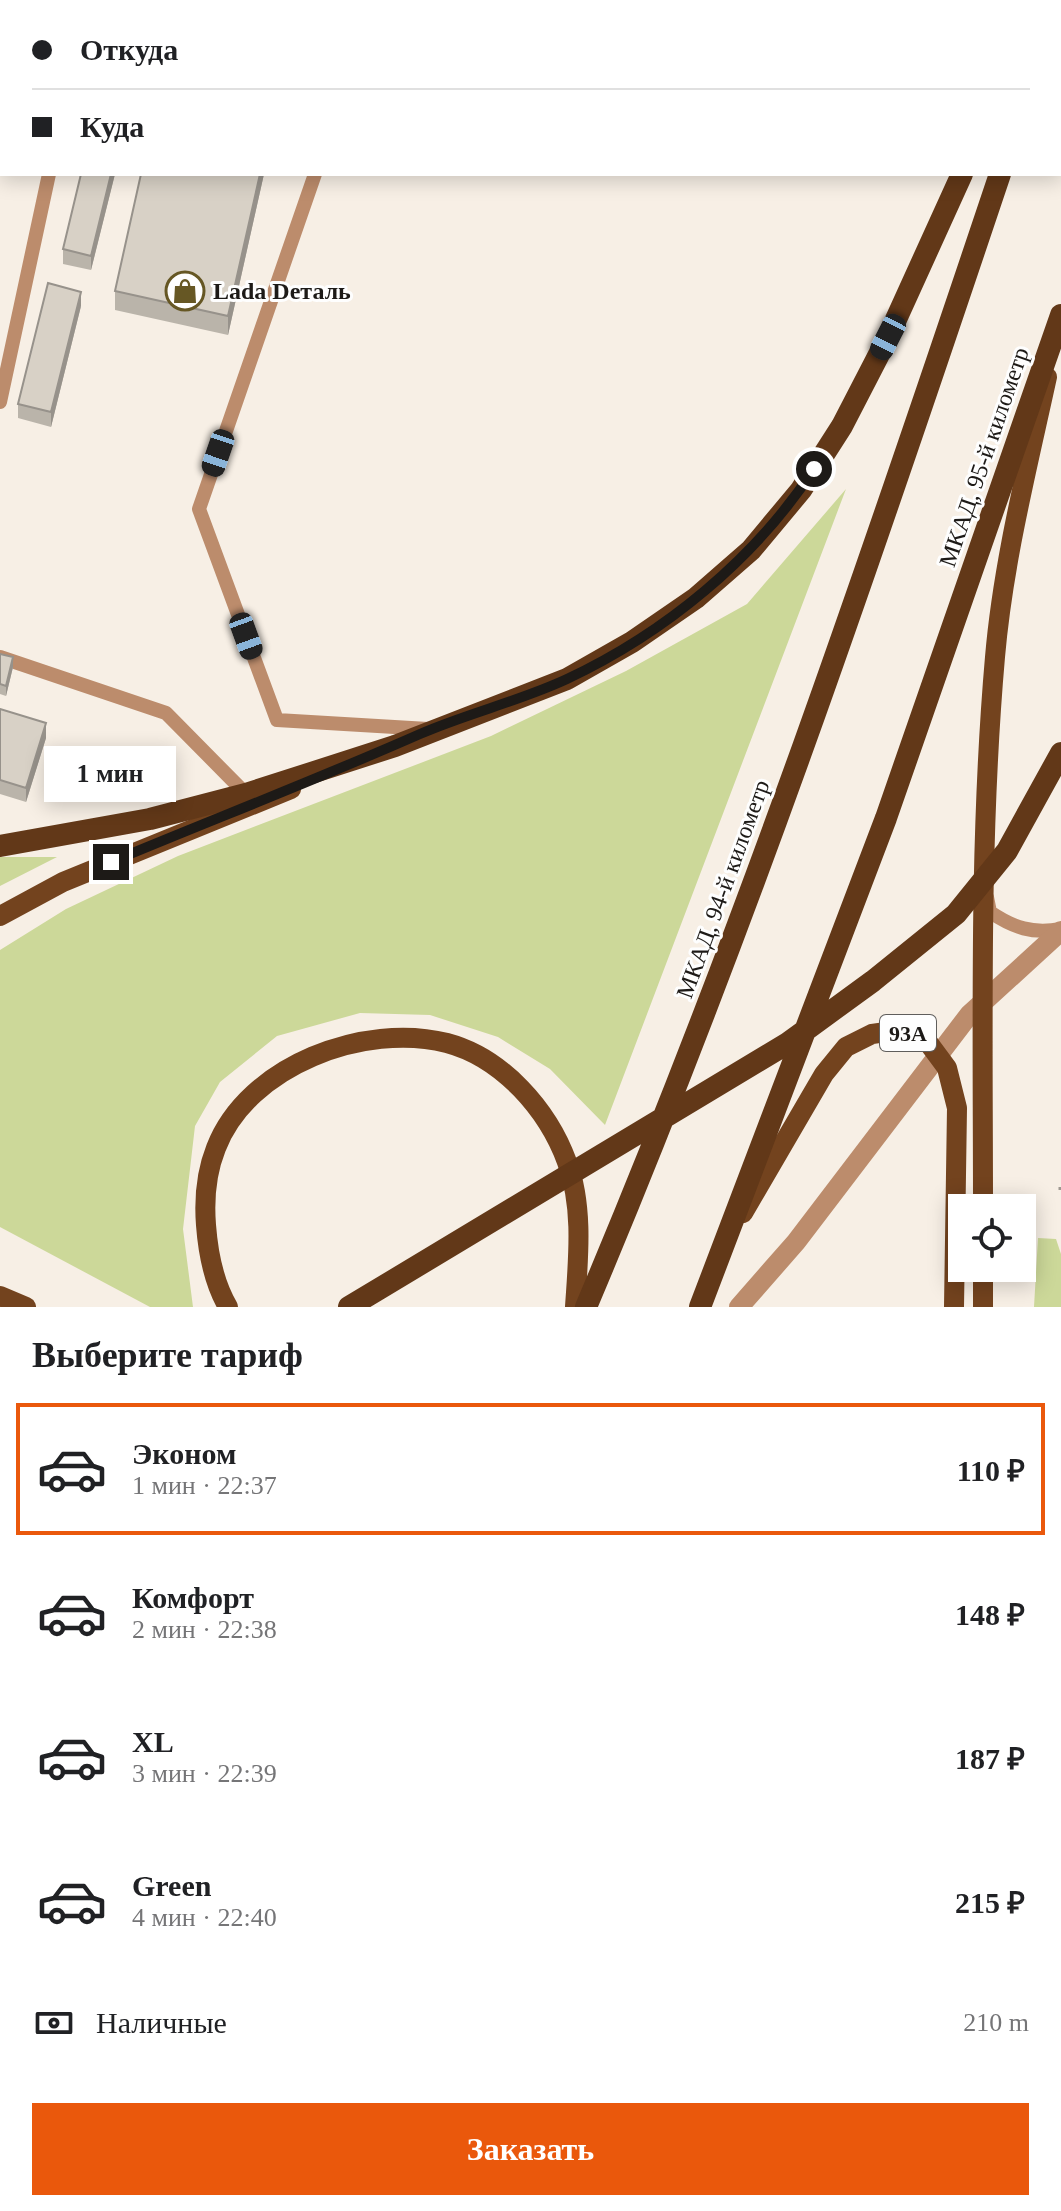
<!DOCTYPE html>
<html lang="ru">
<head>
<meta charset="utf-8">
<style>
	body { margin:0; font-family:Georgia,serif; background:#f2f2f2; color:#202124; height:100vh; display:flex; flex-direction:column; font-size:30px; white-space:nowrap }
	* { box-sizing:border-box; margin:0 }
	p { font-size:26px; color:#757577 }
	.icon { flex:none; width:44px; height:44px; fill:none; stroke:currentColor; stroke-width:2; stroke-linecap:round; stroke-linejoin:round }
	.map { position:relative; height:1307px; overflow:hidden }
	.sheet { display:flex; flex-direction:column; background:#fff; flex:1 }
	.sheet>* { flex:none }
	.hud { position:absolute; left:0px; top:0px; width:1062px; height:176px; box-shadow:0 4px 20px #0003; display:grid; align-content:center; height:176px; padding:0 32px; background:#fff }
	.buttons { position:absolute; left:948px; top:1194px; display:grid; gap:16px }
	.buttons a { display:grid; place-items:center; width:88px; height:88px; border-radius:0px; background:#fff; box-shadow:0 4px 20px #0003; font-size:40px }
	.end { position:absolute; width:36px; height:36px; margin:-18px; border:10px solid #1d1a17; background:#fff; box-shadow:0 0 0 4px #fff }
	.from { border-radius:50% }
	.bubble { position:absolute; height:56px; border-radius:0px; background:#fff; box-shadow:0 4px 20px #0003; font-size:26px; font-weight:700; line-height:56px; text-align:center }
	.car { position:absolute; width:24px; height:48px; margin:-24px -12px; border-radius:10px; box-shadow:0 0 6px 2px #0007; background:linear-gradient(#222 24%,#8ab4d8 0 40%,#222 0 76%,#8ab4d8 0 86%,#222 0) }
	.hud b { display:flex; align-items:center; gap:28px; height:76px; font-size:30px }
	.hud b+b { border-top:2px solid #e0e0e0 }
	.hud i { width:20px; height:20px; background:#202124 }
	ul { padding:0; list-style:none }
	li { display:flex; align-items:center; gap:24px; height:132px; margin:0 16px 12px; padding:0 16px; border:4px solid transparent; border-radius:0px }
	li div { flex:1 }
	li b { display:block; font-size:30px }
	li em { font-style:normal; font-weight:700 }
	li.selected { border-color:#ea580c }
	li>.icon { width:72px; height:72px; stroke-width:1.5 }
	h2 { padding:0 32px; font-size:36px; line-height:96px }
	.pay { display:flex; align-items:center; gap:20px; height:88px; padding:0 32px; font-size:30px }
	.pay p { margin-inline-start:auto }
	.primary-button { display:flex; gap:16px; margin-top:auto; padding:16px 32px }
	.primary-button a { flex:1; height:92px; border-radius:0px; background:#ea580c; color:#fff; font-size:32px; font-weight:700; line-height:92px; text-align:center }
	.map>svg:first-child { display:block }
	.green { fill:#ccd899 }
	.lines { fill:none; stroke-linecap:round; stroke-linejoin:round }
	.path { stroke:#9e9891; stroke-width:5; stroke-dasharray:4 6; stroke-linecap:butt }
	.service { stroke:#bc8c6c; stroke-width:14 }
	.minor { stroke:#bc8c6c; stroke-width:20 }
	.primary { stroke:#73431e; stroke-width:20 }
	.trunk { stroke:#623818; stroke-width:22 }
	.wall { fill:#bab4aa }
	.shaded-wall { fill:#97928b }
	.building { fill:#d8d1c6; stroke:#97928b; stroke-width:2 }
	.route { stroke:#1d1a17; stroke-width:10 }
	.labels { text-anchor:middle; stroke-width:6; stroke-linejoin:round; paint-order:stroke }
	.shield { fill:#fefefe; stroke:#605e5c; stroke-width:2 }
	.shield-label { font-size:22px; font-weight:bold; fill:#1d1a17 }
	.poi-label { font-size:24px; font-weight:bold; fill:#1d1a17; stroke:#fefefe; text-anchor:start }
	.street-label { font-size:24px; fill:#1d1a17; stroke:#fefefe }
</style>
</head>
<body>
<div class="map">
<svg width="1061" height="1307" viewBox="0 0 1061 1307">
	<rect width="100%" height="100%" fill="#f7efe5"/>
	<!-- green -->
	<path class="green" d="M846,489L605,1125L550,1069L498,1037L430,1015L360,1013L277,1036L220,1082L195,1126L183,1229L193,1307H150L0,1227V950L66,909L178,856L491,736L626,671L747,604Z
		M0,857H57L0,886Z
		M1038,1238L1056,1239L1061,1254V1307H1034Z"/>
	<g class="lines">
		<!-- path -->
		<path class="path" d="M1061,1187V1190"/>
		<!-- service -->
		<path class="service" d="M35,0L39,2
			M89,2L90,0
			M376,2L377,0
			M0,117L2,118
			M315,174L199,509L277,720L428,729
			M0,402L49,174
			M0,657L166,713L246,794L243,799
			M987,897L990,912C1014,928 1032,934 1061,929"/>
		<!-- minor -->
		<path class="minor" d="M739,1307L796,1242L969,1015L1061,931"/>
		<!-- primary -->
		<path class="primary" d="M0,916L63,882L291,789
			M983,1208C983,1025 979,840 995,657C1003,563 1027,469 1047,377
			M743,1213L824,1074L846,1047L872,1034L900,1030L927,1041L947,1068L957,1108L954,1307
			M983,1268V1307
			M0,1296L26,1307
			M228,1307C214,1283 208,1252 206,1225C204,1199 206,1173 216,1148C248,1065 365,1022 447,1043C503,1058 548,1110 567,1162C584,1207 578,1261 575,1307"/>
		<!-- trunk -->
		<path class="trunk" d="M1041,2L1042,0
			M1059,2L1060,0
			M0,846L150,819L246,794L395,746L567,679L632,642L696,598L751,550L801,490L842,426L888,337L962,174
			M349,1307L788,1043L873,981L956,914L1007,851L1061,753
			M586,1307C743,936 872,556 1000,174
			M700,1307L886,818L1061,315"/>
	</g>
	<!-- wall -->
	<path class="wall" d="M0,0L2,2V81L0,79Z
		M270,0H344L343,2H277Z
		M115,174L91,270L63,264V249Z
		M141,174H264L228,335L115,310V291Z
		M81,306L51,427L18,418V404Z
		M0,654L13,667L6,696L0,694Z
		M0,709L46,738L26,802L0,794Z"/>
	<!-- shaded-wall -->
	<path class="shaded-wall" d="M111,174H115L91,270V256Z
		M260,174H264L228,335V316Z
		M81,292V306L51,427V412Z
		M13,657V667L6,696V686Z
		M46,723V738L26,802V788Z"/>
	<!-- building -->
	<path class="building" d="M0,0H14L17,2H2V62L0,61Z
		M124,0H154L153,2H124Z
		M81,174H111L91,256L63,249Z
		M141,174H260L228,316L115,291Z
		M48,283L81,292L51,412L18,404Z
		M0,654L13,657L6,686L0,684Z
		M0,709L46,723L26,788L0,780Z"/>
	<g class="lines">
		<!-- route -->
		<path class="route" d="M111,862C214,819 318,779 420,734C468,713 520,701 567,679C665,633 755,559 814,469"/>
	</g>
	<!-- icons -->
	<defs>
		<symbol id="shop-ring" viewBox="-11 -11 22 22"><circle r="9.5" fill="#fefefe" stroke="#665724" stroke-width="1.5"/><path d="M-5-2.5h2.3a2.7 3.5 0 0 1 5.4 0H5L5.5 6h-11ZM-1.5-2.5h3a1.5 2.3 0 0 0-3 0Z" fill="#665724"/></symbol>
	</defs>
	<g fill-rule="evenodd">
		<use href="#shop-ring" x="163" y="269" width="44" height="44"/>
	</g>
	<g class="labels">
		<!-- shield labels -->
		<rect class="shield" x="880" y="1015" width="56" height="36" rx="6"/>
		<g class="shield-label">
			<text x="908" y="1041">93A</text>
		</g>
		<!-- poi labels -->
		<g class="poi-label">
			<text x="213" y="299">Lada Dеталь</text>
		</g>
		<!-- street labels -->
		<g class="street-label">
			<text transform="translate(984 457) rotate(-71)" y="8">МКАД, 95-й километр</text>
			<text transform="translate(723 889) rotate(-70)" y="8">МКАД, 94-й километр</text>
		</g>
	</g>
</svg>
<div class="buttons">
<a><svg class="icon" aria-label="locate" viewBox="0 0 24 24"><circle cx="12" cy="12" r="6"/><path d="M12 2v4M12 18v4M2 12h4M18 12h4"/></svg></a>
</div>
<i class="end from" style="left:814px;top:469px"></i>
<i class="end" style="left:111px;top:862px"></i>
<div class="bubble" style="left:44px;top:746px;width:132px">1 мин</div>
<i class="car" style="left:888px;top:337px;rotate:207deg"></i>
<i class="car" style="left:218px;top:453px;rotate:199deg"></i>
<i class="car" style="left:246px;top:636px;rotate:160deg"></i>
<div class="hud">
<b><i class="from"></i>Откуда</b>
<b><i></i>Куда</b>
</div>
</div>
<section class="sheet">
<h2>Выберите тариф</h2>
<ul>
<li class="selected"><svg class="icon" aria-label="car" viewBox="0 0 24 24"><path d="M5 17H2v-5l4-1 3-4h7l3 4 3 1v5h-3M9 17h6M6 11h13"/><circle cx="7" cy="17" r="2"/><circle cx="17" cy="17" r="2"/></svg><div><b>Эконом</b><p>1 мин · 22:37</p></div><em>110 ₽</em></li>
<li><svg class="icon" aria-label="car" viewBox="0 0 24 24"><path d="M5 17H2v-5l4-1 3-4h7l3 4 3 1v5h-3M9 17h6M6 11h13"/><circle cx="7" cy="17" r="2"/><circle cx="17" cy="17" r="2"/></svg><div><b>Комфорт</b><p>2 мин · 22:38</p></div><em>148 ₽</em></li>
<li><svg class="icon" aria-label="car" viewBox="0 0 24 24"><path d="M5 17H2v-5l4-1 3-4h7l3 4 3 1v5h-3M9 17h6M6 11h13"/><circle cx="7" cy="17" r="2"/><circle cx="17" cy="17" r="2"/></svg><div><b>XL</b><p>3 мин · 22:39</p></div><em>187 ₽</em></li>
<li><svg class="icon" aria-label="car" viewBox="0 0 24 24"><path d="M5 17H2v-5l4-1 3-4h7l3 4 3 1v5h-3M9 17h6M6 11h13"/><circle cx="7" cy="17" r="2"/><circle cx="17" cy="17" r="2"/></svg><div><b>Green</b><p>4 мин · 22:40</p></div><em>215 ₽</em></li>
</ul>
<div class="pay"><svg class="icon" aria-label="cash" viewBox="0 0 24 24"><path d="M3 7h18v10H3z"/><circle cx="12" cy="12" r="2"/></svg>Наличные<p>210 m</p></div>
<div class="primary-button"><a>Заказать</a></div>
</section>
</body>
</html>
